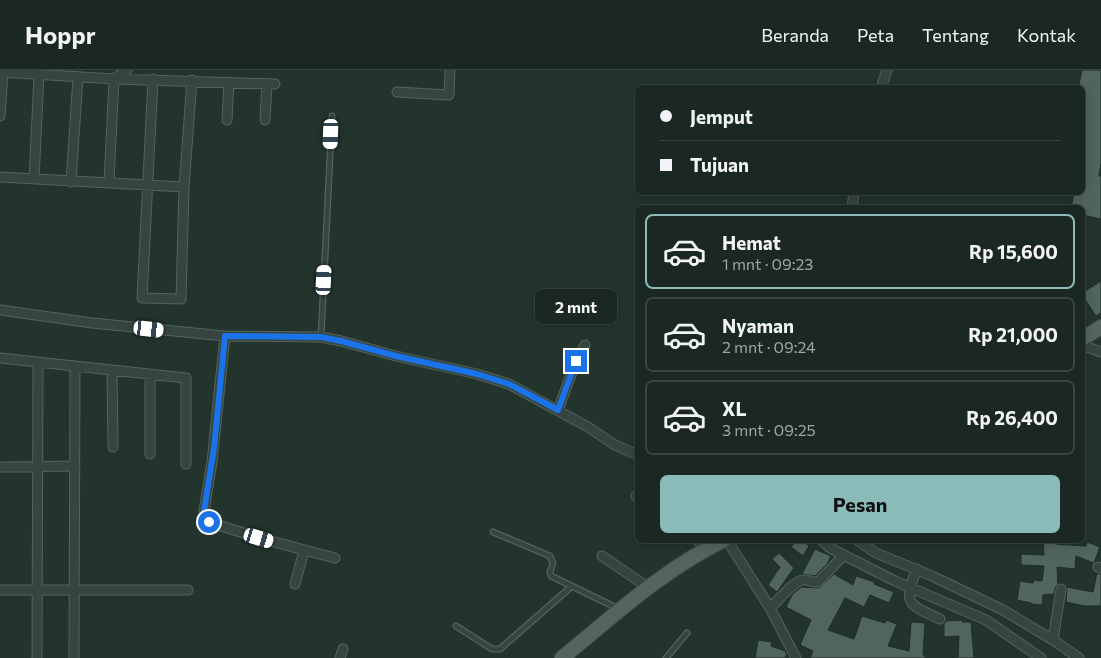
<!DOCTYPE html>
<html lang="id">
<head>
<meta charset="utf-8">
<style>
	body { margin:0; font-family:Commissioner,sans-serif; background:#27332f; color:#f1f3f6; height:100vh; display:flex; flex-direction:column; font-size:19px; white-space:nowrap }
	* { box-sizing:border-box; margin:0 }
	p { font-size:16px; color:#9fa5a5 }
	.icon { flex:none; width:28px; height:28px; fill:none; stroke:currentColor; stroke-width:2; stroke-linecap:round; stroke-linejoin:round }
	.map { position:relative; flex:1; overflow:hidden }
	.panel { position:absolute; left:635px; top:135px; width:450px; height:338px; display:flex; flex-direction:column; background:#1a2722; border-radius:8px; box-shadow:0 2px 12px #0003,0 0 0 1px #384440 }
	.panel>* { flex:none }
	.banner { position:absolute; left:635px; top:15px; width:450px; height:110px; border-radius:8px; box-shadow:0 2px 12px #0003,0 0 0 1px #384440; display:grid; align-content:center; height:110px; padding:0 25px; background:#1a2722 }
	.end { position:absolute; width:22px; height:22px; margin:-11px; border:6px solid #1a73e8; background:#fff; box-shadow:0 0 0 2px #fff }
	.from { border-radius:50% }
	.bubble { position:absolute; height:35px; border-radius:8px; background:#1a2722; box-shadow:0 2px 12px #0003,0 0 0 1px #384440; font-size:16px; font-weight:700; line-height:35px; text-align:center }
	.car { position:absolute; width:15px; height:30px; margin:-15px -8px; border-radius:6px; box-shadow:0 0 4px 1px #0007; background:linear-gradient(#fff 24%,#345 0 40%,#fff 0 76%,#345 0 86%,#fff 0) }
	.banner b { display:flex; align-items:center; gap:18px; height:48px; font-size:19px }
	.banner b+b { border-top:1px solid #384440 }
	.banner i { width:12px; height:12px; background:#f1f3f6 }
	ul { padding:9px 0 0; list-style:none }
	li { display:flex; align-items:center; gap:15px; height:75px; margin:0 10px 8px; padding:0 15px; border:2px solid #384440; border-radius:8px }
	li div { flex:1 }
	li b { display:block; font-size:19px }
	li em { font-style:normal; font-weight:700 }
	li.current { border-color:#8bbbb9 }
	li>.icon { width:45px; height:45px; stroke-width:1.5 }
	.cta { display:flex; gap:10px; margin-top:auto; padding:10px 25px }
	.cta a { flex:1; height:58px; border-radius:8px; background:#8bbbb9; color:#111; font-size:20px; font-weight:700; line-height:58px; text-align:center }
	header { display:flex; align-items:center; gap:30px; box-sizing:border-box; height:70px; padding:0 25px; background:#1a2722; border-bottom:1px solid #384440 }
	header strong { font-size:24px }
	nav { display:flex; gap:28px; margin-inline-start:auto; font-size:18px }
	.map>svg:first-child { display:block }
	.building { fill:#50655d; stroke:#1d2c26 }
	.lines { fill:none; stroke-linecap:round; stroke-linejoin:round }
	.service-casing { stroke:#54635d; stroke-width:7 }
	.minor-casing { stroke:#54635d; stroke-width:11 }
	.primary-casing { stroke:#3f4f49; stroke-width:16 }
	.service { stroke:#36453f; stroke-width:4.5 }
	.minor { stroke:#36453f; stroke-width:9 }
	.primary { stroke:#54655f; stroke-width:14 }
	.route { stroke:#1a73e8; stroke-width:6 }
</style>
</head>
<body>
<header>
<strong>Hoppr</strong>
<nav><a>Beranda</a><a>Peta</a><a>Tentang</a><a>Kontak</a></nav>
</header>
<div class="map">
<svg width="1101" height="588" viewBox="0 0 1101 588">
	<rect width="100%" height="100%" fill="#23342d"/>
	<!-- building -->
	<path class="building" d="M1082,0H1101V93L1099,106H1101V149L1082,145V138H1071L1074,122H1082V18H1078Z
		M1101,211V243L1096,246L1082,225V223Z
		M796,470H801L809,476L803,486L791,477Z
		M1043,470H1054L1055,474L1086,476L1087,472L1100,477L1094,493L1076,486L1075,499L1057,497L1058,514L1055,518L1054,524L1043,525L1042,535L1031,534V533L1017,530L1020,511L1033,513L1034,510L1042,511L1044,496L1021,495V484L1044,485Z
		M815,479L831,486L827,494L815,506L802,504Z
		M779,483L794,498L777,522L768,515L780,497L772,489Z
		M1097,503L1101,504V536H1084L1066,532L1067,517L1093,522Z
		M834,504L853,515L856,506L875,512L874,514L894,522L889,533L870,525L864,537L845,528L828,560L854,569L862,546L885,553L886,550L897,554L888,576L909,581L911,552L925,553L923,585H925V588H810L813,581L800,575L811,550L786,537L792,525L801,517L819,518Z
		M962,550V552H971L974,588H958L959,566L944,567V554L946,551Z
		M758,570L772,572L771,576L785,581L787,584L785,588H755Z"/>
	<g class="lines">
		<defs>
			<path id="service" d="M321,267L332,46
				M493,462L550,486L553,493L550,502L551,506L617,538
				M456,556L492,579H500L572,516
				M666,588L687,563"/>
			<path id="minor" d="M0,2L114,9L275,14
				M153,9L142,228L181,229L184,117
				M881,18L887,0
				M397,22L449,25L450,0
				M0,46L3,3
				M227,50L229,12
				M265,50L267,14
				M0,107L184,117L192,10
				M34,109L39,5
				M71,112L78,7
				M109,112L114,9L127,0
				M852,138L854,122
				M0,240L92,253L225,266L321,267L341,271L396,286L477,304L509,314L588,357L615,375L638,385
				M225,266L212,392L204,441L205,448L209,452C251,466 292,477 335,488
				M1082,275L1101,282
				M0,288L186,308V394
				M112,300L113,377
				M150,304V384
				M558,340L576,291L585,275
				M0,397L75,396
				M636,426L638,427
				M697,470L707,478
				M727,470L770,538L796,588
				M821,470L830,478L895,511L986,550L1041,588
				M857,470L876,483L932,506L1003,540L1053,570L1079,588
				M602,486L649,518
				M1098,497L1101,498
				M917,499C902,534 909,535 940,549
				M295,514L304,481
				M0,520H188
				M770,538C778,531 793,512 802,510C808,509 812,513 818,512L844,485
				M1053,570L1061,519
				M37,588L38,292
				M74,588L75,296
				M340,588L343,579"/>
			<path id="primary" d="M1082,269L1101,257
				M562,588C613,546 664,499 724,470"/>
		</defs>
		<!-- service casing -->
		<use href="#service" class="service-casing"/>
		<!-- minor casing -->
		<use href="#minor" class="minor-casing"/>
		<!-- primary casing -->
		<use href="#primary" class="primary-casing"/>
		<!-- service -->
		<use href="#service" class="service"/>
		<!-- minor -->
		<use href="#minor" class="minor"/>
		<!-- primary -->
		<use href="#primary" class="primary"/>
	</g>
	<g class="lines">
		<!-- route -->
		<path class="route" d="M209,452L205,448L204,441L214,378L225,266L321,267L341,271L396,286L477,304L509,314L558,340L576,291"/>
	</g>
</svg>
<i class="end from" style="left:209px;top:452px"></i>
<i class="end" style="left:576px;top:291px"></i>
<div class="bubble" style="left:535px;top:219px;width:82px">2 mnt</div>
<i class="car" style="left:331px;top:64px;rotate:182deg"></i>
<i class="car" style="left:324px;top:210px;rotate:3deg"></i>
<i class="car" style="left:149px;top:259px;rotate:96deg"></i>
<i class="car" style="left:259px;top:468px;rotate:107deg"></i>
<div class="banner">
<b><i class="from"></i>Jemput</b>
<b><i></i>Tujuan</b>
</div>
<section class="panel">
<ul>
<li class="current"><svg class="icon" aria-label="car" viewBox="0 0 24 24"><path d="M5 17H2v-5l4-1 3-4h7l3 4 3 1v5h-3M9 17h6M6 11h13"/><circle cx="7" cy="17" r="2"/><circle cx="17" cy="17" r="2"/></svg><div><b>Hemat</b><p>1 mnt · 09:23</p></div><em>Rp 15,600</em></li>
<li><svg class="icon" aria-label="car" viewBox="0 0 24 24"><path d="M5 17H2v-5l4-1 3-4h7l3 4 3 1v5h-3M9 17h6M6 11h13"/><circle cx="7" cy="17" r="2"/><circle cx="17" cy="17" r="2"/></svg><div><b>Nyaman</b><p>2 mnt · 09:24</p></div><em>Rp 21,000</em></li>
<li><svg class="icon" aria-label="car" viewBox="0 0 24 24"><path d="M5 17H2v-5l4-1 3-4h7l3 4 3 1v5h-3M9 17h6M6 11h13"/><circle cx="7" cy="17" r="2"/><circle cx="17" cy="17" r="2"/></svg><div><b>XL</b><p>3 mnt · 09:25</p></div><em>Rp 26,400</em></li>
</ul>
<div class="cta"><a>Pesan</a></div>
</section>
</div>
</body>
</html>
